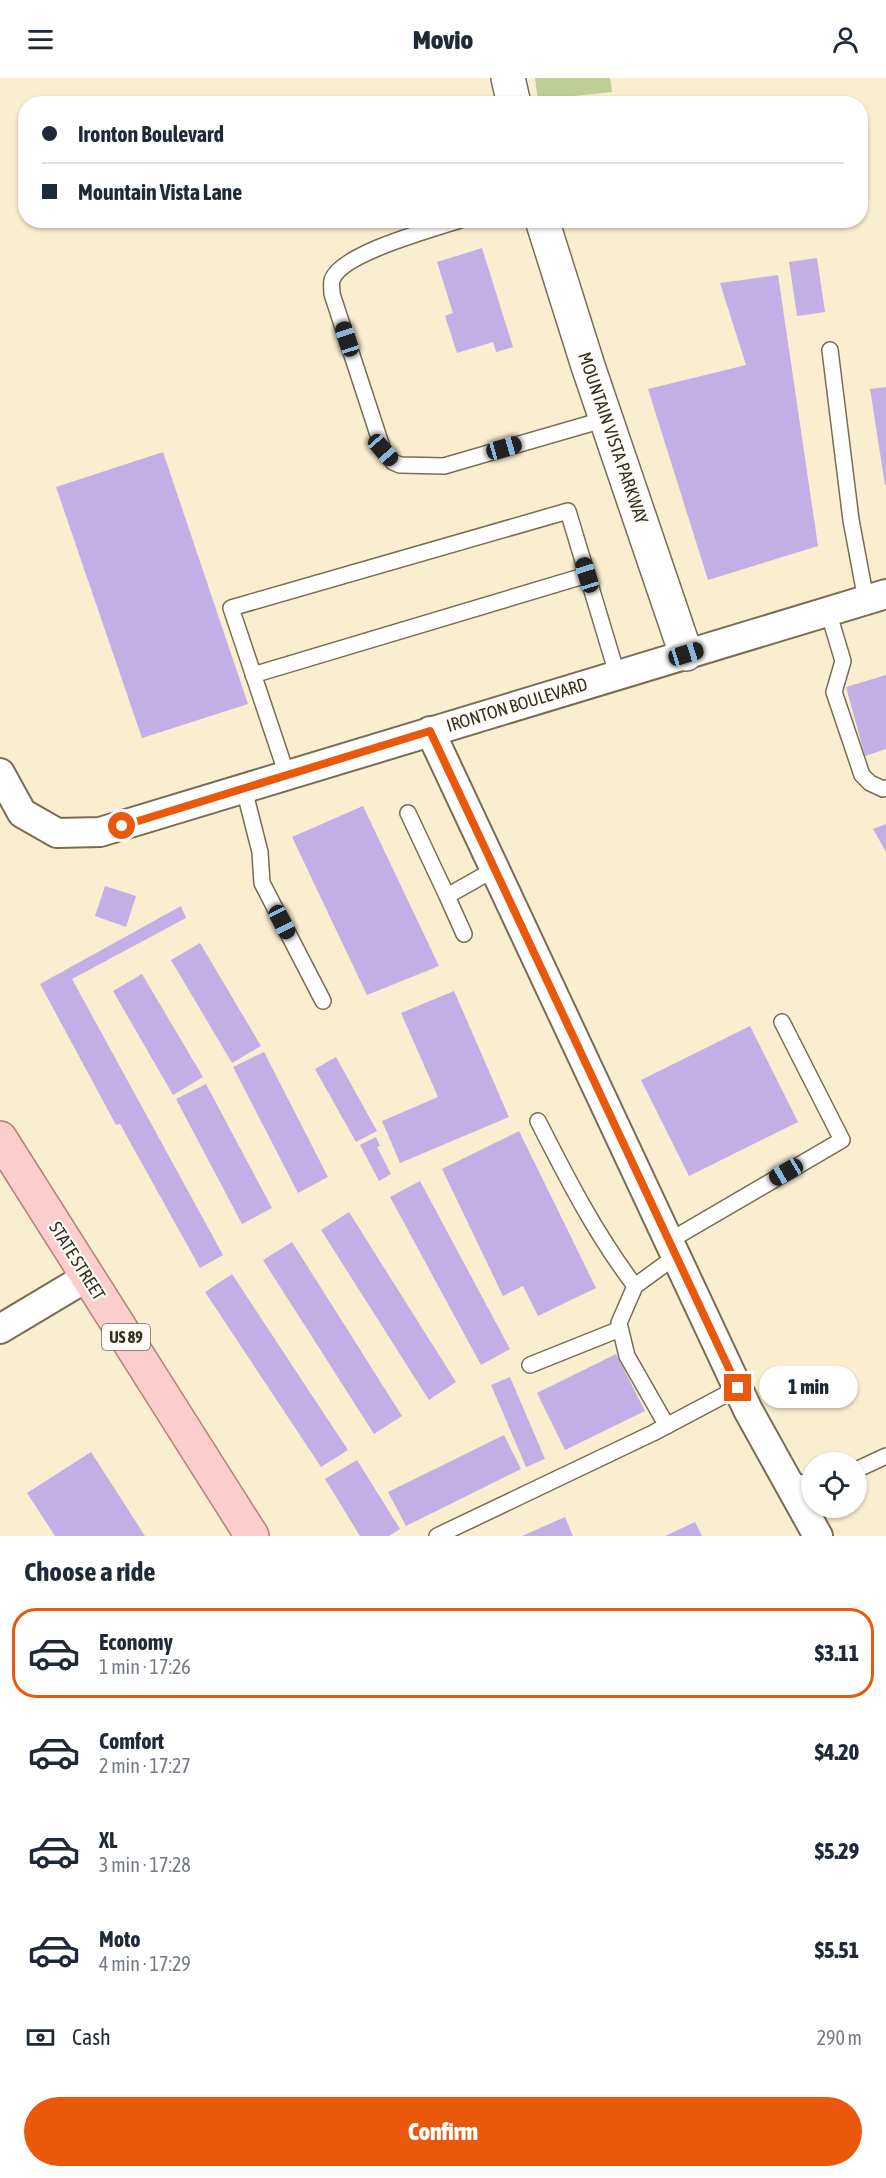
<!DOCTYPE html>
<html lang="en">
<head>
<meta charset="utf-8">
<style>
	body { margin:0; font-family:"Asap Condensed",sans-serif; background:#f6f6f7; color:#1f2937; height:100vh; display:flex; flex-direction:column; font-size:22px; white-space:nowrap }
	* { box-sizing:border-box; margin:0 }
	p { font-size:20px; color:#747a83 }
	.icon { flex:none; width:33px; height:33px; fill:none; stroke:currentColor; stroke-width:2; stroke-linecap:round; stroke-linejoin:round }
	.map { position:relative; height:1458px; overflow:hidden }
	.panel { display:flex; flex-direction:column; background:#fff; flex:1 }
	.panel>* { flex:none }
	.hud { position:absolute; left:18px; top:18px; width:850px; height:132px; border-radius:24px; box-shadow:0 2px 4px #0004; display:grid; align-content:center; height:132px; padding:0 24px; background:#fff }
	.tools { position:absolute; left:801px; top:1374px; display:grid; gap:12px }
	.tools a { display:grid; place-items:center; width:66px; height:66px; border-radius:50%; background:#fff; box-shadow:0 2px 4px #0004; font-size:30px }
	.end { position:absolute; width:27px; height:27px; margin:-14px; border:8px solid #ea580c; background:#fff; box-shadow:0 0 0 3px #fff }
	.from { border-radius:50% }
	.bubble { position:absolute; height:42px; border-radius:21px; background:#fff; box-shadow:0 2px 4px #0004; font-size:20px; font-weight:800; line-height:42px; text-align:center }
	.car { position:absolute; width:18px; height:36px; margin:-18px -9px; border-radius:8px; box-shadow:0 0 4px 2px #0007; background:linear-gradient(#222 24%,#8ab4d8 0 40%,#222 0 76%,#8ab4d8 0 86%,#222 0) }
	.hud b { display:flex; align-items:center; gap:21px; height:57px; font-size:22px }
	.hud b+b { border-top:2px solid #e0e1e3 }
	.hud i { width:15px; height:15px; background:#1f2937 }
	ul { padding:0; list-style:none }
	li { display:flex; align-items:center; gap:18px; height:90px; margin:0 12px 9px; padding:0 12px; border:3px solid transparent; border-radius:24px }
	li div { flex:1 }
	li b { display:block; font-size:22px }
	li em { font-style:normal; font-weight:800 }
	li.current { border-color:#ea580c }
	li>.icon { width:54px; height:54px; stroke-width:1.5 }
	h2 { padding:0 24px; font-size:27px; line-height:72px }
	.pay { display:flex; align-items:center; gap:15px; height:66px; padding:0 24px; font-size:22px }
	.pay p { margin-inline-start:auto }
	.action { display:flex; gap:12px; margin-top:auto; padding:12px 24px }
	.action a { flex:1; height:69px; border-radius:36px; background:#ea580c; color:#fff; font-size:24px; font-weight:800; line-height:69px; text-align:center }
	header { display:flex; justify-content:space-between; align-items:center; height:78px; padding:0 24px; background:#fff; font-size:27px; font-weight:800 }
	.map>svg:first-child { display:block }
	.green { fill:#bece95 }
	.building { fill:#c2afe6 }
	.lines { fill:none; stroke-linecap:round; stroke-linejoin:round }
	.lane-casing { stroke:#786d54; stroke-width:18 }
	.street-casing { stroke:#786d54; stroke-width:32 }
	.secondary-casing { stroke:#786d54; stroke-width:36 }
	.primary-casing { stroke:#b3807a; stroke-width:36 }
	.lane { stroke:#fff; stroke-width:15 }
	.street { stroke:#fff; stroke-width:28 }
	.secondary { stroke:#fff; stroke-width:33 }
	.primary { stroke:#fbcdcb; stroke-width:33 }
	.route { stroke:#ea580c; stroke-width:8 }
	.labels { text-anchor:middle; stroke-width:4.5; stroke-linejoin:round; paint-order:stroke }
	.shield { fill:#fffcf6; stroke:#706c62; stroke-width:1.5 }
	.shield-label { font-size:16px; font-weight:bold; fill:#322e23 }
	.street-label { font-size:18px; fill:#322e23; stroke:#fffcf6 }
</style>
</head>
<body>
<header><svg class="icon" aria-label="menu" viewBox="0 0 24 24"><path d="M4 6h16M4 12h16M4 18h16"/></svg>Movio<svg class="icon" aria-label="person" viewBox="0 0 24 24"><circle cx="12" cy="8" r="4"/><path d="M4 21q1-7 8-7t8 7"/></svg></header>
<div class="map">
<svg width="886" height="1458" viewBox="0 0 886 1458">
	<rect width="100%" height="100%" fill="#faeed1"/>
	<!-- green -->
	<path class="green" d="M535,0H610L612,14L538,22Z"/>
	<!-- building -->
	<path class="building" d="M482,170L513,269L496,274L493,264L457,275L445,238L453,235L437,184Z
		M817,180L825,234L797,238L789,184Z
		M778,197L818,468L708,502L648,311L746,287L720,205Z
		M886,309V407H885L870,311Z
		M163,374L248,626L142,660L56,409Z
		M886,597V671L865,678L846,609Z
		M363,728L439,888L367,917L292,759Z
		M886,746V774L873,751Z
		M105,808L136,818L126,849L95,838Z
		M181,828L186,840L72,901L223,1177L200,1190L120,1046L116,1047L40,906Z
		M200,865L261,968L232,985L171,882Z
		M142,896L203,999L173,1017L113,913Z
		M454,913L509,1039L400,1085L382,1043L438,1019L401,935Z
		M750,948L798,1044L689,1098L641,1002Z
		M264,974L328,1099L298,1115L233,989Z
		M336,979L377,1053L356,1064L315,991Z
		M206,1006L272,1130L242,1146L176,1021Z
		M519,1053L596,1210L538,1238L523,1208L503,1218L442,1091Z
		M376,1059L380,1068L377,1069L391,1096L379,1103L360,1067Z
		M420,1103L510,1271L481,1287L390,1119Z
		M349,1134L456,1304L429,1322L321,1152Z
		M292,1164L402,1338L374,1356L263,1182Z
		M232,1196L348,1372L321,1389L205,1214Z
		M616,1276L645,1333L565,1372L537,1315Z
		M510,1299L545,1381L526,1389L491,1307Z
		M504,1357L521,1391L406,1448L388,1414Z
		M91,1374L145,1458H55L27,1415Z
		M357,1382L400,1451L389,1458H360L325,1401Z
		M565,1439L573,1458H522Z
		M695,1444L702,1458H665Z"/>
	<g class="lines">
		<defs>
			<path id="lane" d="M460,142C434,151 341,175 332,202C331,205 332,212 332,216L383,372L393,384L400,387L444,388L606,341
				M830,272L851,442L866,522
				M828,533L843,583L834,614L862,697L870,705L883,711L886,710
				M253,597L587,497
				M287,697L231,530L568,433L617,596
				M244,711L260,774L262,805L323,923
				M408,735L447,818L495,791
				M447,818L464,856
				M538,1043C567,1100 596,1157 635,1208
				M669,1163L842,1062L782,944
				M530,1287L620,1251
				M667,1348L627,1278L619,1245L635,1208L676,1178
				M856,1392L886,1378
				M789,1407L812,1403
				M437,1458L653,1355L738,1310"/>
			<path id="street" d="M430,653L748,1332L818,1458
				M0,695L22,735L57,755L100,754L886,516
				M0,1251L87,1199"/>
			<path id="secondary" d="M508,0L514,26
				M542,142L588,288L686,576"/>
			<path id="primary" d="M0,1060L252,1458"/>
		</defs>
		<!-- lane casing -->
		<use href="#lane" class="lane-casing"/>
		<!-- street casing -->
		<use href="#street" class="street-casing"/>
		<!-- secondary casing -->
		<use href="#secondary" class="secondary-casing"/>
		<!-- primary casing -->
		<use href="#primary" class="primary-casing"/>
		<!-- lane -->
		<use href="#lane" class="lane"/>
		<!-- street -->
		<use href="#street" class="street"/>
		<!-- secondary -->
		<use href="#secondary" class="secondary"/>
		<!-- primary -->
		<use href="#primary" class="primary"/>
	</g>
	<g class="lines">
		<!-- route -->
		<path class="route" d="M122,748L430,653L738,1310"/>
	</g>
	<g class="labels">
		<!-- shield labels -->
		<rect class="shield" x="102" y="1246" width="48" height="26" rx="4.5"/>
		<g class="shield-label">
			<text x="126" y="1265">US 89</text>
		</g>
		<!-- street labels -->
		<g class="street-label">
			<text transform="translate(613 360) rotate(71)" y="6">MOUNTAIN VISTA PARKWAY</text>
			<text transform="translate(517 627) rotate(-17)" y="6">IRONTON BOULEVARD</text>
			<text transform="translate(77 1183) rotate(58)" y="6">STATE STREET</text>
		</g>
	</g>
</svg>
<div class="tools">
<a><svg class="icon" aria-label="locate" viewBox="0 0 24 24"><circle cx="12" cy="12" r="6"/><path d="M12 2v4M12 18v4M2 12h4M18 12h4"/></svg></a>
</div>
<i class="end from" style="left:122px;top:748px"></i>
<i class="end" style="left:738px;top:1310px"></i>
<div class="bubble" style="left:759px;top:1288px;width:99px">1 min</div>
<i class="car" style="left:347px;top:261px;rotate:342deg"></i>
<i class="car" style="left:504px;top:370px;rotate:74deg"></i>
<i class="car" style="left:383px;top:372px;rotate:139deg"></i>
<i class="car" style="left:587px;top:497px;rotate:343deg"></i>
<i class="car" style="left:686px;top:576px;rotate:73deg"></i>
<i class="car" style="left:282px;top:844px;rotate:153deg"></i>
<i class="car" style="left:786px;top:1094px;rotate:240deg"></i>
<div class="hud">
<b><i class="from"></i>Ironton Boulevard</b>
<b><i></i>Mountain Vista Lane</b>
</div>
</div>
<section class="panel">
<h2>Choose a ride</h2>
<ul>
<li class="current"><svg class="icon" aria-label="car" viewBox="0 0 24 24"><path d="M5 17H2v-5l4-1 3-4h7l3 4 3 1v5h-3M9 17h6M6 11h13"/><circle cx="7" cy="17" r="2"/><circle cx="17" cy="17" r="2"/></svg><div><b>Economy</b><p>1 min · 17:26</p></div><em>$3.11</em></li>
<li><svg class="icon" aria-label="car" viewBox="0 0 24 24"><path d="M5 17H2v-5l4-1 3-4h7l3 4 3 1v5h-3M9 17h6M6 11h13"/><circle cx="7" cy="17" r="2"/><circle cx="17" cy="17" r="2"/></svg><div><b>Comfort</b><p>2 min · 17:27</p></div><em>$4.20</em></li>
<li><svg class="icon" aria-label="car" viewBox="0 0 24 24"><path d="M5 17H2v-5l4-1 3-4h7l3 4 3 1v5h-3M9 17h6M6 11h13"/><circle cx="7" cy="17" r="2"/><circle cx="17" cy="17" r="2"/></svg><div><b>XL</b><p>3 min · 17:28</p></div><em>$5.29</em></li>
<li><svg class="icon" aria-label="car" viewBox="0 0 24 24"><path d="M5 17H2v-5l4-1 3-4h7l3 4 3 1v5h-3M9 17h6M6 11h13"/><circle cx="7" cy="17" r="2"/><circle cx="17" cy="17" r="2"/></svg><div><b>Moto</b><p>4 min · 17:29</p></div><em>$5.51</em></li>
</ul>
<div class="pay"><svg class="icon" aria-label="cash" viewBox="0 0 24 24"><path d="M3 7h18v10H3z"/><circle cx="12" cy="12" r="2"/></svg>Cash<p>290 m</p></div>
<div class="action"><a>Confirm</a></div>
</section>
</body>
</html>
